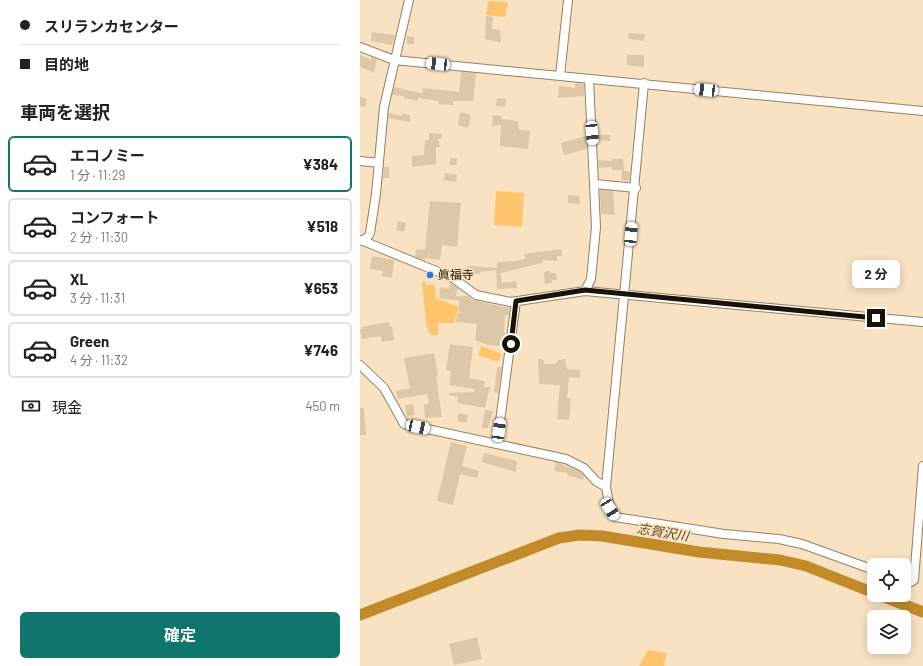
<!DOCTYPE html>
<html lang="ja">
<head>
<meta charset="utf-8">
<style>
	body { margin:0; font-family:Barlow,"Noto Sans JP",sans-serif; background:#f2f2f2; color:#222; height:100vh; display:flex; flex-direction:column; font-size:15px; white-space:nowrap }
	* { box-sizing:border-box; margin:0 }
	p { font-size:13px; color:#767676 }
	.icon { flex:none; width:22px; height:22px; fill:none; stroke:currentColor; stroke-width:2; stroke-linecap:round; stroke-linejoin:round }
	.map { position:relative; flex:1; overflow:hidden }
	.side { display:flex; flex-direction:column; background:#fff; width:360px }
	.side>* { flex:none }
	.hud { display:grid; align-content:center; height:88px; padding:0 20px; background:#fff }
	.fabs { position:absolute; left:507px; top:558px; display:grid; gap:8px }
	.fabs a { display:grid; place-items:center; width:44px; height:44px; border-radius:6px; background:#fff; box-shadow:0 2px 10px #0003; font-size:20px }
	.end { position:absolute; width:18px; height:18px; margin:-9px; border:5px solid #1a1206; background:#fff; box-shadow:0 0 0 2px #fff }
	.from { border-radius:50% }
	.bubble { position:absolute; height:28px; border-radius:6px; background:#fff; box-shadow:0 2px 10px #0003; font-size:13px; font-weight:700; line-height:28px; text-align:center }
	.car { position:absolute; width:12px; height:24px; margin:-12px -6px; border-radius:5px; box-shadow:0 0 3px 1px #0007; background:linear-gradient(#fff 24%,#345 0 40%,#fff 0 76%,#345 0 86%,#fff 0) }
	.hud b { display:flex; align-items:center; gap:14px; height:38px; font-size:15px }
	.hud b+b { border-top:1px solid #e0e0e0 }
	.hud i { width:10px; height:10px; background:#222 }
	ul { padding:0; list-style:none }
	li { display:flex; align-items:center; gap:12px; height:56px; margin:0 8px 6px; padding:0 12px; border:2px solid #e0e0e0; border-radius:6px }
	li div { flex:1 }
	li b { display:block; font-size:15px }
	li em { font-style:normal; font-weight:700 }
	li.current { border-color:#0f766e }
	li>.icon { width:36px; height:36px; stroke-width:1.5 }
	h2 { padding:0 20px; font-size:18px; line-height:48px }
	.pay { display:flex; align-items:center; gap:10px; height:44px; padding:0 20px; font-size:15px }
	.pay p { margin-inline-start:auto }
	.action { display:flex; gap:8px; margin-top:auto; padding:8px 20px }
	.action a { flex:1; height:46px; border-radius:6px; background:#0f766e; color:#fff; font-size:16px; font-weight:700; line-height:46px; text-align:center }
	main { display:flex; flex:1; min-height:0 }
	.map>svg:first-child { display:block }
	.green { fill:#ffc56d }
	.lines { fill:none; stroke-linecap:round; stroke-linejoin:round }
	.river { stroke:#c28a29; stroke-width:11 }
	.building { fill:#ddc7a6 }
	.minor-casing { stroke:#958062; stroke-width:10 }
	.minor { stroke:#fff; stroke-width:8 }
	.route { stroke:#1a1206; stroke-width:5 }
	.poi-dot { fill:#257ae4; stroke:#f9e2c1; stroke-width:1.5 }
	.labels { text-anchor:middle; stroke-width:3.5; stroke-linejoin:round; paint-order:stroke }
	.poi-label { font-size:12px; fill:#1a1206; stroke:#f9e2c1; text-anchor:start }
	.water-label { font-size:13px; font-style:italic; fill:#5f4721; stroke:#f9e2c1 }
</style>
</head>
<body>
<main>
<section class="side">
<div class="hud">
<b><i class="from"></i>スリランカセンター</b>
<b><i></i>目的地</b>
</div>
<h2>車両を選択</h2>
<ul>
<li class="current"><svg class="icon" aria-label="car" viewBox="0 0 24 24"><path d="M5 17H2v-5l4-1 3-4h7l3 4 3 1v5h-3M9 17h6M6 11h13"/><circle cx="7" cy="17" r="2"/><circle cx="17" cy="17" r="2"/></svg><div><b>エコノミー</b><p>1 分 · 11:29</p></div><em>¥384</em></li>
<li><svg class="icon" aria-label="car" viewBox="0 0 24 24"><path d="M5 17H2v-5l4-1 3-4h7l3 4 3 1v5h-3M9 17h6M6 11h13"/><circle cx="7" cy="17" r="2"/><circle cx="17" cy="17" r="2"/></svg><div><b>コンフォート</b><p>2 分 · 11:30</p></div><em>¥518</em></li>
<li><svg class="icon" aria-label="car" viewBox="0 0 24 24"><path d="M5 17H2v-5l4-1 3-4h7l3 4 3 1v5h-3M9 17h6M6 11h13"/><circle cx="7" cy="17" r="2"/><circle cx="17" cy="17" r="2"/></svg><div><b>XL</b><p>3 分 · 11:31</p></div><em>¥653</em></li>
<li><svg class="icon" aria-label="car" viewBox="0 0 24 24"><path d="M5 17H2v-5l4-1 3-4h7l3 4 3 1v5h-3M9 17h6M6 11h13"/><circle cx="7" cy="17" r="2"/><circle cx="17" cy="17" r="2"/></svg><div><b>Green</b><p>4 分 · 11:32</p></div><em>¥746</em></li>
</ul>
<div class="pay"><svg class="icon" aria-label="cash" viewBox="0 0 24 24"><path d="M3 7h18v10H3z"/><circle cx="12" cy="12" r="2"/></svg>現金<p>450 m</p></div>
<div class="action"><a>確定</a></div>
</section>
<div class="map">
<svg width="563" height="666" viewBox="0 0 563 666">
	<rect width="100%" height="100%" fill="#f9e2c1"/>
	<!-- green -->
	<path class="green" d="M128,1L148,2L145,17L126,15Z
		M136,191L164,193L162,227L134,225Z
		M62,282H66V285H75L76,298L99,307L94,323H78V335H70L66,323Z
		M121,346L142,354L138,362L118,355Z
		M288,650L307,653L304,666H279Z"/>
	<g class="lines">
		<!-- river -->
		<path class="river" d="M519,595L563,612
			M0,615L199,538L220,535L242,536L339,552L420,560L446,566L514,593"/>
	</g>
	<!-- building -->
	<path class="building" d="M126,16L133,17L132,29L140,30L141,43L125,39Z
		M12,32L35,35L32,45L11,41Z
		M269,33L285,34L284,41L268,39Z
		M47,36L54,37V44H47Z
		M0,55L11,60L12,57L17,60L14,73L0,67Z
		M267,55H284V67L267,65Z
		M101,72L116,73L113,101H93V105L78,104L79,101L58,98V101L44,98V96L32,95L34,87L62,93L63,88L99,92Z
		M215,83L224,84V96L198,98L199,86L215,88Z
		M0,97L7,99L5,107L0,106Z
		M137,98L146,99L145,107L136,106Z
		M100,112L111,115L108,128L98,125Z
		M29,113L42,116V114L50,115V122L28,118Z
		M133,115L141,116V119L158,121L159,130L170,131L168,149L140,146L141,125L132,126Z
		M69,133L82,134L81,139H78L80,147H76V164L52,167V156L64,155L65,140H69Z
		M237,135H250V141L237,140Z
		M226,136L227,149L204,155L201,143Z
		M90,158H97V165H90Z
		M251,159H263L264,170H252V167L239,168L238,160L252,161Z
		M24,167H29V178H23Z
		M262,170L270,172L269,181L261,180Z
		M85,173L97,175L96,182L84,180Z
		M240,190L253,191L255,215L241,214Z
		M208,195L219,196L220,204L208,203Z
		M70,201L101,203L97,247L82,245L80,260L65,258V260L55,257L56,249L65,250Z
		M38,221L46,223L44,232L36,230Z
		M201,249L202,256H197V261L183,260L182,263L141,273L142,283L156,281L157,288L137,289L136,270L120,272V274H104L103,269L108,266L137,268V262L152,261V262L165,259L164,254Z
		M12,256L34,260L32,278L22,276L23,271L10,269Z
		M190,271L191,273H196L197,280H192V283L185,284L184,272Z
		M90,283L98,288L96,296H108L112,300L149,308V315H145L144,333H146L144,346L128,345L115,340L117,324L96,322L97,314H99V301L79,298L80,287L89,289Z
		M29,322L30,327L32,326L34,340L22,342L21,336L2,339L0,329H2V327Z
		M90,344L113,347L109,378L125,381L124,387H130L125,408L97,403L98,397L89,395V393L114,392L115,389L89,385L91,371L86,370Z
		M74,353L78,376L76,377L82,417L65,418L64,404H69L67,394L38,399L36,391L50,388L44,358Z
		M178,359L184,360V364H196L198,360L205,359L207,369L220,370V378L209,377L207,398H211L209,420L197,419L200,385L179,384Z
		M139,367H142L138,393L134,392L137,368Z
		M53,404L55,415L47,417L45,405Z
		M0,408H4L6,435H0Z
		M125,410L133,411L128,428H122Z
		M99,413L108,415L106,423L97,421Z
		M91,442L107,446L102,466L119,471L117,478L100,474L93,505L77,501Z
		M124,453L157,461L156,472L122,462Z
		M196,462L221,472L224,477L223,480L207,475L208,473L194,471Z
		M117,637L122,659L94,665L89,644Z"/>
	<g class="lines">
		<defs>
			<path id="minor" d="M0,47L34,60L563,111
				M200,76L208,0
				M284,83L246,487L250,509L255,517L364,534L419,539L442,544L514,570
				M0,161L19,163
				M235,184L276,188
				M1,240L93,278L116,295L151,302L225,291L563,322
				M0,241L7,238L10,233L16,194L24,107L49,0
				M225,291L231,279L236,227L229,79
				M0,365L24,388L44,424L206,459L224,468L236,481L246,487
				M137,444L156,301
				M544,581L551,582L554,580L563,466"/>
		</defs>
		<!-- minor casing -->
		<use href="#minor" class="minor-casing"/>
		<!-- minor -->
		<use href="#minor" class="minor"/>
	</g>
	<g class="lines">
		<!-- route -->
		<path class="route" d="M151,344L156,301L225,290L516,318"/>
	</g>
	<!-- markers -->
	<circle class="poi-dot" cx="70" cy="275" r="4"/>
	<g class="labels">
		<!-- poi labels -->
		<g class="poi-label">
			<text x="78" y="279">眞福寺</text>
		</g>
		<!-- water labels -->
		<g class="water-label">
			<text transform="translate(303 532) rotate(9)" y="5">志賀沢川</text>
		</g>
	</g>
</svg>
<div class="fabs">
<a><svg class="icon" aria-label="locate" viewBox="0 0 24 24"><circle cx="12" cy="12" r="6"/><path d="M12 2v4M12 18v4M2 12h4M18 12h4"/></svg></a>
<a><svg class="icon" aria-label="layers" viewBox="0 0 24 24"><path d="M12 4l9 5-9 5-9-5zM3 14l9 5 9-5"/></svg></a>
</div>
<i class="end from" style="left:151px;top:344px"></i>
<i class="end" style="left:516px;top:318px"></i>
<div class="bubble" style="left:492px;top:260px;width:48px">2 分</div>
<i class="car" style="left:78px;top:64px;rotate:276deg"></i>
<i class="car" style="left:346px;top:90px;rotate:276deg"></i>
<i class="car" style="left:232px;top:133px;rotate:175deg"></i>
<i class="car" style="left:271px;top:234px;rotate:6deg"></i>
<i class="car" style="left:58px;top:427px;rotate:102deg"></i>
<i class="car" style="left:139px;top:430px;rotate:8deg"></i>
<i class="car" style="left:250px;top:509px;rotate:148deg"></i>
</div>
</main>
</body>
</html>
